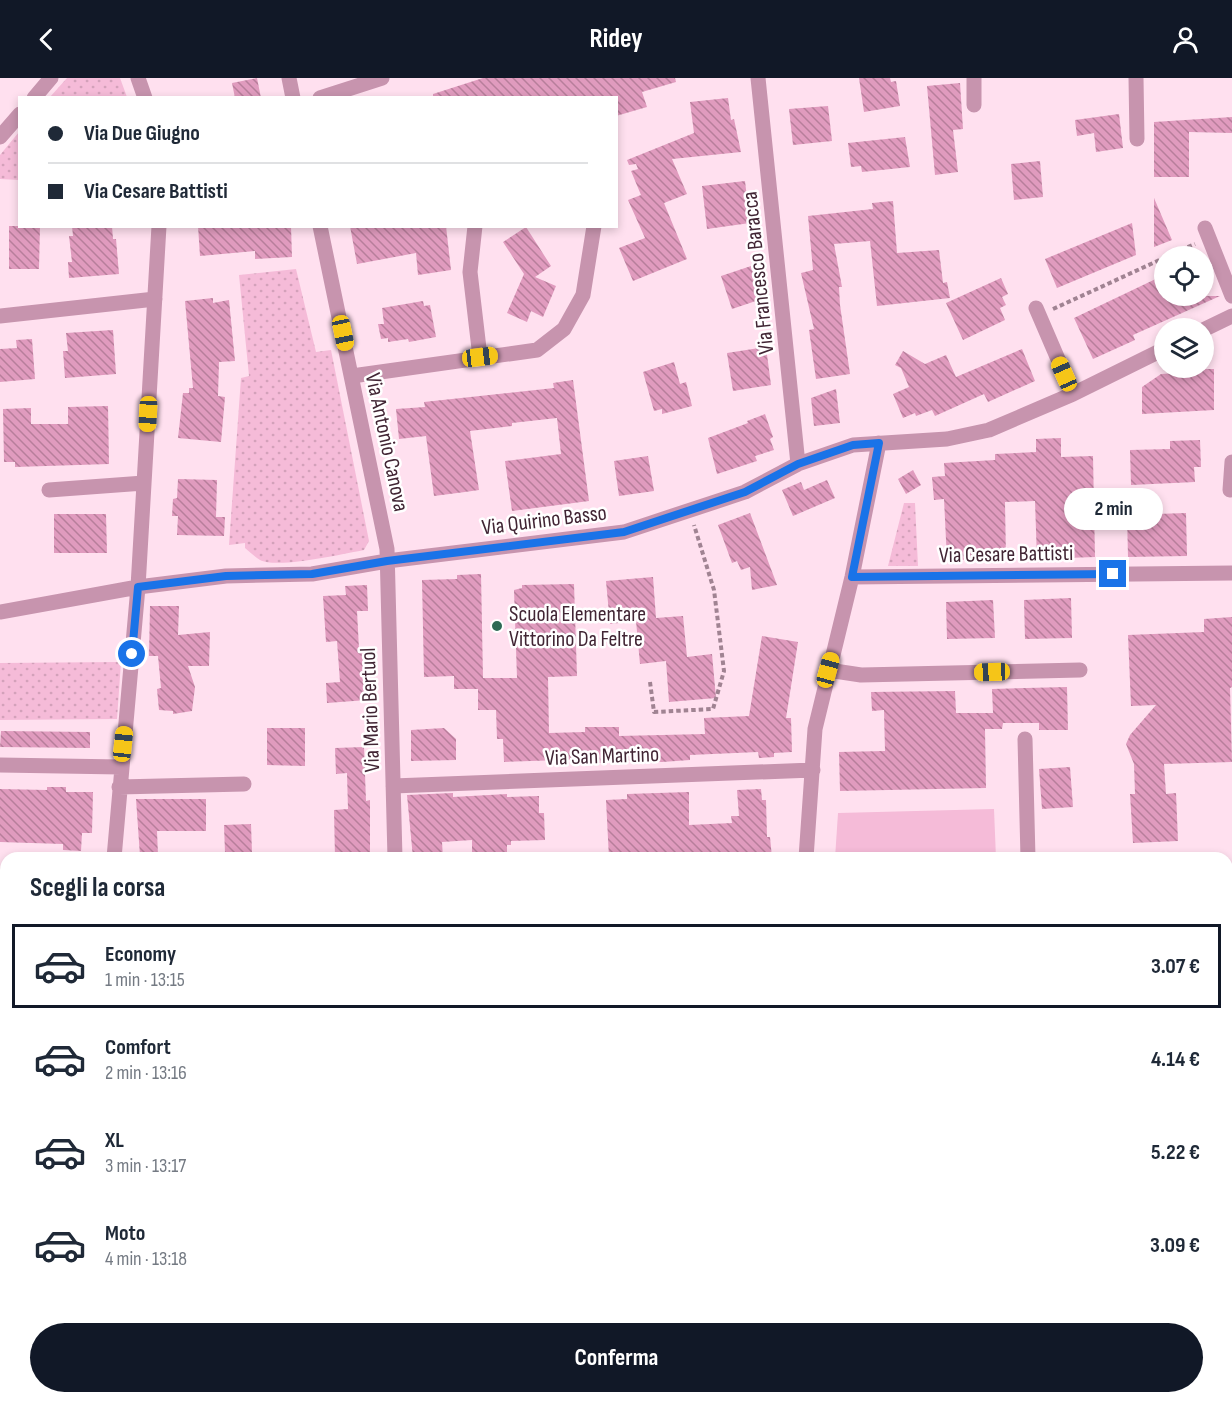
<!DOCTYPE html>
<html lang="it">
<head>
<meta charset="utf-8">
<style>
	body { margin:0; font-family:"Sofia Sans Condensed",sans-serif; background:#f2f2f3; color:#1f2937; height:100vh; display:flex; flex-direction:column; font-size:22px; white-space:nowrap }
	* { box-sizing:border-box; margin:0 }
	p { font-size:20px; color:#747a83 }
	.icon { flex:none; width:33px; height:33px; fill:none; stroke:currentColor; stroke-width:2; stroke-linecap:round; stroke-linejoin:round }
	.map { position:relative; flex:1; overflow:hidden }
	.drawer { position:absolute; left:0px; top:774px; width:1233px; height:552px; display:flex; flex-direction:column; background:#fff; border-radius:18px 18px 0 0; box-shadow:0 3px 9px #0003 }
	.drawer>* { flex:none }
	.guide { position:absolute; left:18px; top:18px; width:600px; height:132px; border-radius:0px; box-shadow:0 3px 9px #0003; display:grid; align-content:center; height:132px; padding:0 30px; background:#fff }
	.tools { position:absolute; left:1154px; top:168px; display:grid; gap:12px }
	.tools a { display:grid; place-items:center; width:60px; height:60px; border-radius:50%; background:#fff; box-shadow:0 3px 9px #0003; font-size:30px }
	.end { position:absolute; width:27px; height:27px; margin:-14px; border:8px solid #1a73e8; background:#fff; box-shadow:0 0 0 3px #fff }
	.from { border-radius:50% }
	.bubble { position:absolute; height:42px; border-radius:21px; background:#fff; box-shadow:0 3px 9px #0003; font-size:20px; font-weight:700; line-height:42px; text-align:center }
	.car { position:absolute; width:18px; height:36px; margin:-18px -9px; border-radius:8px; box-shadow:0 0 4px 2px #0007; background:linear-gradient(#f5c518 24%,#345 0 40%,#f5c518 0 76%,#345 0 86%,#f5c518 0) }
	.guide b { display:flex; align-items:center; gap:21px; height:57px; font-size:22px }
	.guide b+b { border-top:2px solid #e0e1e3 }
	.guide i { width:15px; height:15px; background:#1f2937 }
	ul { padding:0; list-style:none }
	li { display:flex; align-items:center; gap:18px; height:84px; margin:0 12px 9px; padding:0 18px; border:3px solid transparent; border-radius:0px }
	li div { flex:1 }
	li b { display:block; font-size:22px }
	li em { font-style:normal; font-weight:700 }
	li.on { border-color:#111827 }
	li>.icon { width:54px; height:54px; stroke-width:1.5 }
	h2 { padding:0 30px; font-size:27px; line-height:72px }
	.button { display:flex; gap:12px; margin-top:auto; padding:12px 30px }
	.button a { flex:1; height:69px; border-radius:36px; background:#111827; color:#fff; font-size:24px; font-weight:700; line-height:69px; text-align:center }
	header { display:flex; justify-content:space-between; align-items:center; height:78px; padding:0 30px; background:#111827; color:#fff; font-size:27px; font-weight:700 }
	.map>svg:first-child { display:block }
	.grass { fill:url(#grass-dots) }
	.park { fill:#f5bbd8 }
	.building { fill:url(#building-back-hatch) }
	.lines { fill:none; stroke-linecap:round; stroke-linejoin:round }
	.path { stroke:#a08392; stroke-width:4; stroke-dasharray:4.5 3; stroke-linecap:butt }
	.minor { stroke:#c794ae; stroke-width:15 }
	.major { stroke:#a1497b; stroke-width:15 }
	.route { stroke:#1a73e8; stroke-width:8 }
	.poi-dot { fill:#2d6954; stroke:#fff; stroke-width:2 }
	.labels { text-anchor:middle; stroke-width:5; stroke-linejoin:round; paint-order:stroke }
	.street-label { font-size:22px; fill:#412534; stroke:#fff }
	.poi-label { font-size:22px; fill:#412534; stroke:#fff; text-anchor:start }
</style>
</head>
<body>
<header><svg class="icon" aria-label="back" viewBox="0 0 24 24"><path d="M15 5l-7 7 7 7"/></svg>Ridey<svg class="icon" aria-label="person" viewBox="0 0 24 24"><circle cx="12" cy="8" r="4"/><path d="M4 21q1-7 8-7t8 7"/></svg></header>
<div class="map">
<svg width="1232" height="1326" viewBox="0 0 1232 1326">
	<defs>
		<pattern id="grass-dots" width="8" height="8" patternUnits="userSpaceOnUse" patternTransform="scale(1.5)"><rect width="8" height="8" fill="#f5bbd8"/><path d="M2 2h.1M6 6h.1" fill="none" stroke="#d3a1ba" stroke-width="1.8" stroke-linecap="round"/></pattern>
		<pattern id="building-back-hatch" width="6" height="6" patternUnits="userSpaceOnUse" patternTransform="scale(1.5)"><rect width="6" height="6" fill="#e09bbe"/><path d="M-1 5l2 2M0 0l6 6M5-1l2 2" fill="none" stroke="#b77e9b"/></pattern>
	</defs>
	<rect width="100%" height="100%" fill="#ffe0ef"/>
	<!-- grass -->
	<path class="grass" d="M67,0H120L127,19H50Z
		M19,54V102L0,101V77Z
		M296,191L316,274L331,272L369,463L364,472C343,476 277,491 260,482C255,479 250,474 245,470V465L229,467L241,300L249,298L239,197Z
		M904,425H915L918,488H888Z
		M121,584L117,641L0,642V585Z"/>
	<!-- park -->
	<path class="park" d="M994,731L996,780H835L838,735Z"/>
	<!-- building -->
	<path class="building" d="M257,0L261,20H235L232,5Z
		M483,0H675L676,4L642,14L647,29L616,38V20H433V16Z
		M859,0H890L891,4L896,3L900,28L864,34Z
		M960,5L963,51L953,52L958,94L935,97L927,8Z
		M728,20L731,42L734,41L741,74L672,81L687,116L664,125L687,181L633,203L619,170L645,160L628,122L641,117L631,93L638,91L636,86L629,87L627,82L694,55L690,24Z
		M828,28L832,63L793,67L789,31Z
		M1119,36L1123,70L1096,74L1094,55L1077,58L1075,42Z
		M1232,39V55L1189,54V99H1154V44Z
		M905,59L910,89L862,94L861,88L851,89L848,65Z
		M1040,83L1043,119L1014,122L1011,86Z
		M745,103L750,145L707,151L702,108Z
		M1154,120L1172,162L1154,169Z
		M893,123L897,175L939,172L943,205L947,204L950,220L877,228L870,163L834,166L842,209H839L840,227L850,296L816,301L809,252L814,251L801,195L813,192L808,138L873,131L872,125Z
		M1132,145L1136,177L1057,210L1045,181Z
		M9,148H40L39,191H9Z
		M72,148H112L113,161H116L119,196L69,200L68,184H72L69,158H73Z
		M198,148H291L292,179L255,181V173L200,178Z
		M350,148H446L451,192L418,197L416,175L357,186Z
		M526,149L551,188L535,199L556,208L543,239L531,233L527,244L507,235L524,196L503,164Z
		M754,187L765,220L732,231L721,198Z
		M1164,197V218H1220L1133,257L1135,262L1093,281L1074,240Z
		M1001,200L1008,216L1002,219L1006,227L1000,230L1005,242L963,262L946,225Z
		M213,220V225L229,222L235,283L219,284L218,318L225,319L221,364L178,360L183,315H189V310H193L185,223Z
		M423,223L424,228L430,227L436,259L409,264L408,261L388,264V260L381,261L378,246H384L382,230Z
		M113,252L116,296L65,300L63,273H68L66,255Z
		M32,261L35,301L0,304V271L17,270L16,262Z
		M766,269L771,307L733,313L727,275Z
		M1022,271L1035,303L988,324L984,316L935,338L932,332L916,338L915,335L903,340L893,316L909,309L901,290L895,287L903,273L925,286L946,277L956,299Z
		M674,284L680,306L686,304L692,328L662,336V331L654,333L643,294Z
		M1178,291H1214V332L1142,336V309L1161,296L1177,295Z
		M573,302L589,423L512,433L505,383L561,376L557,340L512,345V348L470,353L479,412L465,414L434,418L426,358L399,361L396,331L425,329L424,324L554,310L553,305Z
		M836,311L840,345L814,348L811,320Z
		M108,328L109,386L15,389V384H4L3,331L31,330V346H68V329Z
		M765,336L773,359L770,361L774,372L755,378L757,383L717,396L708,360L748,345L747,343Z
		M1061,360V379L1093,378L1095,479L1037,481L1035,423L1005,424L1006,481L947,482L944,421L934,422L932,399L945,398L944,385L995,382V376L1036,374V361Z
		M1200,362L1201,389H1194L1195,404L1131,407L1130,372L1170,371V363Z
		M648,378L654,413L619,418L614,383Z
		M913,392L921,407L906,416L898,401Z
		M178,401L217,402L216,439H225L224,458L177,457L178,438H172L173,421L177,420Z
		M827,402L835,420L793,438L782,412L801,404L804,412Z
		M750,435L777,507L752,512L750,489L741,492L737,483L732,485L718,447Z
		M1186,435L1187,478L1128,479L1127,437Z
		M54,436H106L107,475H54Z
		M481,496L483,600H517L514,512L522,510V507L574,506L577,598L548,599L549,655L585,654V649H619V658L705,656L704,640L749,638L762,558L798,564L786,640H791L792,674L774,675V679L759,680L758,674L690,677V682L662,684L619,682L614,685H592V681L504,684L503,661H497L496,632H478V611H454V598L424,599L422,502L457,501V497Z
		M653,499L656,540L683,538L687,579L712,576L716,620L669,624L666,583L640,586L636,543L610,546L606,503Z
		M367,507L368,533H357L359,571H363L367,622L327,625L326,605L340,604L337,563L326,564L323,518L346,517L345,508Z
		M1071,520L1072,560L1025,561L1024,522Z
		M993,522L995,560L947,561L946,524Z
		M150,528H179L178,557L210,554L209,588H188L195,609L192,633L173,636V633L159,632L157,611L161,610L158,578H149Z
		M1232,539V609L1230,610L1232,684L1164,686L1166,716L1176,715L1178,763L1133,765L1130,716H1135L1134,686L1126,666L1130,657L1156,627L1131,628L1128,557L1204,554V541Z
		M1067,609L1068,652H1039V645H1003L1002,651H985L986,710L840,713L839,674L885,673L884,632L872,633L871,614L955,613L956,635H993L992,611Z
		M267,650H305V688L267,687Z
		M444,650L456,661V682L411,683V652Z
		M1,653L90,654V670L0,669Z
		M364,669L366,723L370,722V780H335L334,732L348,731L347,695L336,696L335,670Z
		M1070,689L1073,729L1042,731L1039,691Z
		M47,709H66V714H93L92,755H82L81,773L63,772V766L0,764V711L47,712Z
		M761,711L762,722H766L767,759H770L772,780H609L606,722L627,721V716L689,714V747L732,745L731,738H739L737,712Z
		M453,715V719L507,716V719L539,718V735H544L545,762L511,763V767H507V780H472V762L442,764L443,780H413L407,717Z
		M136,721H206V753H157L158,777L140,778Z
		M251,746L252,775H225L224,747Z"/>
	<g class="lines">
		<!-- path -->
		<path class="path" d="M1167,178L1195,166
			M1053,231L1164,180
			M650,604L654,634L713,631L724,593L714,512L694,447
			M1227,1198H1232
			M0,1248H6"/>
		<!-- minor -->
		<path class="minor" d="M138,0L145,20
			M289,0L293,20
			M758,0L798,386
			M974,0V27
			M1136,0L1137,61
			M34,20L51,0
			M320,20L382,0
			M0,59L20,36
			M320,148L387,471L395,780
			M475,148L470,194L480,279
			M1205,150L1232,218
			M1036,230L1073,316
			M0,238L155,221
			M1203,252L1232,238
			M352,298L537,272L564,251L583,217L594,148
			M49,412L144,405
			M1230,412L1232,384
			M852,499L1232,495
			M0,534L138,509L226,498L312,496L387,483L624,454L745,414L798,386L853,367L947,361L989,352L1073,316L1164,271
			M828,592L861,597L1080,592
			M1025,661L1028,780
			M0,687L121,689
			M393,708L813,692
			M119,709L244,706
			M114,780L138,509L159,148
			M806,780L815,651L852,499L879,365
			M1227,824H1232
			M750,1320V1326
			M168,1326L169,1320
			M270,1326V1320
			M529,1326L643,1322V1326"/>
		<!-- major -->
		<path class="major" d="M1227,1225H1232
			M0,1276H6"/>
	</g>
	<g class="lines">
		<!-- route -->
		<path class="route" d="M132,576L138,509L226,498L312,496L387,483L624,454L745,414L798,386L853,367L879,365L852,499L1113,496"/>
	</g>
	<!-- markers -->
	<circle class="poi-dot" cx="497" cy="548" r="6"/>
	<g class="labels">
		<!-- street labels -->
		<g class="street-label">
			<text transform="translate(757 195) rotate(-96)" y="8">Via Francesco Baracca</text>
			<text transform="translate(388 364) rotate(78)" y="8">Via Antonio Canova</text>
			<text transform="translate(544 441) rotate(-7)" y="8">Via Quirino Basso</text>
			<text transform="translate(1006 475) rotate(-1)" y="8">Via Cesare Battisti</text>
			<text transform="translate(369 632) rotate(-92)" y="8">Via Mario Bertuol</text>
			<text transform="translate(602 677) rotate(-2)" y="8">Via San Martino</text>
		</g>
		<!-- poi labels -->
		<g class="poi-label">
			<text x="509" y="543">Scuola Elementare<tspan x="509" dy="25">Vittorino Da Feltre</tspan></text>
		</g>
	</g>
</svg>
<div class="tools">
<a><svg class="icon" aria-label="locate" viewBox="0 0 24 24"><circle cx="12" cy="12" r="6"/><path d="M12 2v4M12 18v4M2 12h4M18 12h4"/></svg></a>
<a><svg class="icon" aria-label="layers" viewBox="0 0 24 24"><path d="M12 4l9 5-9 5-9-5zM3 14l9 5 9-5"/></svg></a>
</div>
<i class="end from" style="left:132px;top:576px"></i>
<i class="end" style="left:1113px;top:496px"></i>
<div class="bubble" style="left:1064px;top:410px;width:99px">2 min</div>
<i class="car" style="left:343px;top:255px;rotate:168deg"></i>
<i class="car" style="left:480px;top:279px;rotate:83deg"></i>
<i class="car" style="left:1064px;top:296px;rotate:336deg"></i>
<i class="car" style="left:148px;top:336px;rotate:183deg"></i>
<i class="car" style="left:828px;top:592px;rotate:15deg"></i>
<i class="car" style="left:992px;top:594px;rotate:268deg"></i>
<i class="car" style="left:123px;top:666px;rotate:6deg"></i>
<div class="guide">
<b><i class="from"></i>Via Due Giugno</b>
<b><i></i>Via Cesare Battisti</b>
</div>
<section class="drawer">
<h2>Scegli la corsa</h2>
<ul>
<li class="on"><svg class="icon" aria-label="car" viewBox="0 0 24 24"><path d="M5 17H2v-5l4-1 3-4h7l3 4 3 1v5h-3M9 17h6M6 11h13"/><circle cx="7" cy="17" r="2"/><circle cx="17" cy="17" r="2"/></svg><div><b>Economy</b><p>1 min · 13:15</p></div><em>3.07 €</em></li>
<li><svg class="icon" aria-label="car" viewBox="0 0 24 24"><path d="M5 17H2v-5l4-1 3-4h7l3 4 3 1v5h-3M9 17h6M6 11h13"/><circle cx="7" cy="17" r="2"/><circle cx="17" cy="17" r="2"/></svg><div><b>Comfort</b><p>2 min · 13:16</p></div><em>4.14 €</em></li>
<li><svg class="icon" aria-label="car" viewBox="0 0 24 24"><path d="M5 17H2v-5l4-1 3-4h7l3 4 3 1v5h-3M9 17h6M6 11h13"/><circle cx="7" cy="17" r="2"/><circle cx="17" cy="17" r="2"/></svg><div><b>XL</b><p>3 min · 13:17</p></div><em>5.22 €</em></li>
<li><svg class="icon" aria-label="car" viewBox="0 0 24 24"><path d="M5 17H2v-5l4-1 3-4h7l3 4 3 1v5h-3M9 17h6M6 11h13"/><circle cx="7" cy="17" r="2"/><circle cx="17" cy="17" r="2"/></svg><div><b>Moto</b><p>4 min · 13:18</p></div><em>3.09 €</em></li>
</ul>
<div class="button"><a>Conferma</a></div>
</section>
</div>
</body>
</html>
